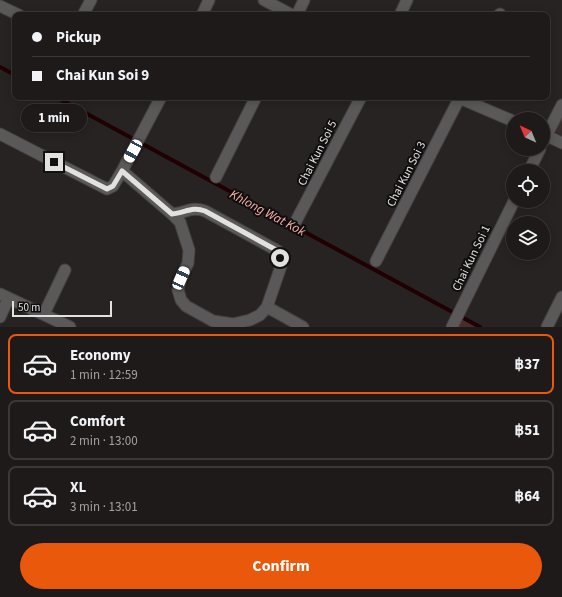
<!DOCTYPE html>
<html lang="en">
<head>
<meta charset="utf-8">
<style>
	body { margin:0; font-family:"Source Sans 3",sans-serif; background:#262323; color:#f1f3f6; height:100vh; display:flex; flex-direction:column; font-size:15px; white-space:nowrap }
	* { box-sizing:border-box; margin:0 }
	p { font-size:13px; color:#a1a1a2 }
	.icon { flex:none; width:22px; height:22px; fill:none; stroke:currentColor; stroke-width:2; stroke-linecap:round; stroke-linejoin:round }
	.map { position:relative; height:327px; overflow:hidden }
	.drawer { display:flex; flex-direction:column; background:#1e1a1a; flex:1 }
	.drawer>* { flex:none }
	.banner { position:absolute; left:12px; top:12px; width:538px; height:88px; border-radius:8px; box-shadow:0 2px 10px #0003,0 0 0 1px #3c3839; display:grid; align-content:center; height:88px; padding:0 20px; background:#1e1a1a }
	.needle { width:26px; rotate:316deg }
	.controls { position:absolute; left:506px; top:112px; display:grid; gap:8px }
	.controls a { display:grid; place-items:center; width:44px; height:44px; border-radius:50%; background:#1e1a1a; box-shadow:0 2px 10px #0003,0 0 0 1px #3c3839; font-size:20px }
	.scale { position:absolute; left:12px; bottom:10px; width:100px; box-sizing:border-box; padding-left:4px; border:2px solid #e3e0e0; border-top:0; font-size:11px; line-height:14px; white-space:nowrap; color:#e3e0e0; -webkit-text-stroke:3px #0f0d0d; paint-order:stroke }
	.end { position:absolute; width:18px; height:18px; margin:-9px; border:5px solid #e3e0e0; background:#111; box-shadow:0 0 0 2px #111 }
	.from { border-radius:50% }
	.bubble { position:absolute; height:28px; border-radius:14px; background:#1e1a1a; box-shadow:0 2px 10px #0003,0 0 0 1px #3c3839; font-size:13px; font-weight:700; line-height:28px; text-align:center }
	.car { position:absolute; width:12px; height:24px; margin:-12px -6px; border-radius:5px; box-shadow:0 0 3px 1px #0007; background:linear-gradient(#fff 24%,#345 0 40%,#fff 0 76%,#345 0 86%,#fff 0) }
	.banner b { display:flex; align-items:center; gap:14px; height:38px; font-size:15px }
	.banner b+b { border-top:1px solid #3c3839 }
	.banner i { width:10px; height:10px; background:#f1f3f6 }
	ul { padding:7px 0 0; list-style:none }
	li { display:flex; align-items:center; gap:12px; height:60px; margin:0 8px 6px; padding:0 12px; border:2px solid #3c3839; border-radius:8px }
	li div { flex:1 }
	li b { display:block; font-size:15px }
	li em { font-style:normal; font-weight:700 }
	li.on { border-color:#ea580c }
	li>.icon { width:36px; height:36px; stroke-width:1.5 }
	.primary-button { display:flex; gap:8px; margin-top:auto; padding:8px 20px }
	.primary-button a { flex:1; height:46px; border-radius:24px; background:#ea580c; color:#fff; font-size:16px; font-weight:700; line-height:46px; text-align:center }
	.map>svg:first-child { display:block }
	.built { fill:#372c2c }
	.green { fill:#482d2c }
	.lines { fill:none; stroke-linecap:round; stroke-linejoin:round }
	.stream { stroke:#200002; stroke-width:4 }
	.street-casing { stroke:#464141; stroke-width:13 }
	.street { stroke:#5a5858; stroke-width:11 }
	.route { stroke:#e3e0e0; stroke-width:5 }
	.labels { text-anchor:middle; stroke-width:4; stroke-linejoin:round; paint-order:stroke }
	.street-label { font-size:12px; fill:#e3e0e0; stroke:#0f0d0d }
	.water-label { font-size:13px; font-style:italic; fill:#feb1ac; stroke:#0f0d0d }
</style>
</head>
<body>
<div class="map">
<svg width="562" height="327" viewBox="0 0 562 327">
	<rect width="100%" height="100%" fill="#282323"/>
	<!-- built -->
	<path class="built" d="M562,113V135L553,131Z"/>
	<!-- green -->
	<path class="green" d="M460,318L477,327H455Z"/>
	<g class="lines">
		<!-- stream -->
		<path class="stream" d="M0,67L15,75
			M56,97L480,327"/>
		<defs>
			<path id="street" d="M264,0L292,15
				M0,6L19,15
				M83,15L91,0
				M202,15L209,0
				M297,15L304,0
				M400,15L407,0
				M499,15L500,14
				M457,97L513,121
				M0,134L107,189L113,186L122,171L161,97
				M543,134L562,143
				M543,142L562,105
				M122,171L172,214C185,213 192,206 205,211L278,251L280,258L281,266L267,307L260,315L250,320L233,324L213,321L186,306L181,300L178,290L181,278L188,263L189,250L180,222L172,214
				M529,171L540,149
				M216,177L256,97
				M296,221L361,97
				M376,261L460,97
				M0,294L70,327
				M267,307L303,327
				M44,314L65,270
				M0,317L8,299
				M452,327L514,201
				M547,327L562,297"/>
		</defs>
		<!-- street casing -->
		<use href="#street" class="street-casing"/>
		<!-- street -->
		<use href="#street" class="street"/>
	</g>
	<g class="lines">
		<!-- route -->
		<path class="route" d="M54,162L107,189L113,186L122,171L172,214C185,213 192,206 205,211L278,251L280,258"/>
	</g>
	<g class="labels">
		<!-- street labels -->
		<g class="street-label">
			<text transform="translate(317 153) rotate(-63)" y="4">Chai Kun Soi 5</text>
			<text transform="translate(406 174) rotate(-63)" y="4">Chai Kun Soi 3</text>
			<text transform="translate(471 258) rotate(-64)" y="4">Chai Kun Soi 1</text>
		</g>
		<!-- water labels -->
		<g class="water-label">
			<text transform="translate(268 212) rotate(28)" y="5">Khlong Wat Kok</text>
		</g>
	</g>
</svg>
<div class="controls">
<a><svg class="needle" viewBox="-14 -14 28 28"><path d="M0-13l5 13h-10z" fill="#e53935"/><path d="M0 13l5-13h-10z" fill="#a1a1a2"/></svg></a>
<a><svg class="icon" aria-label="locate" viewBox="0 0 24 24"><circle cx="12" cy="12" r="6"/><path d="M12 2v4M12 18v4M2 12h4M18 12h4"/></svg></a>
<a><svg class="icon" aria-label="layers" viewBox="0 0 24 24"><path d="M12 4l9 5-9 5-9-5zM3 14l9 5 9-5"/></svg></a>
</div>
<div class="scale">50 m</div>
<i class="end from" style="left:280px;top:258px"></i>
<i class="end" style="left:54px;top:162px"></i>
<div class="bubble" style="left:21px;top:104px;width:66px">1 min</div>
<i class="car" style="left:133px;top:151px;rotate:209deg"></i>
<i class="car" style="left:181px;top:278px;rotate:24deg"></i>
<div class="banner">
<b><i class="from"></i>Pickup</b>
<b><i></i>Chai Kun Soi 9</b>
</div>
</div>
<section class="drawer">
<ul>
<li class="on"><svg class="icon" aria-label="car" viewBox="0 0 24 24"><path d="M5 17H2v-5l4-1 3-4h7l3 4 3 1v5h-3M9 17h6M6 11h13"/><circle cx="7" cy="17" r="2"/><circle cx="17" cy="17" r="2"/></svg><div><b>Economy</b><p>1 min · 12:59</p></div><em>฿37</em></li>
<li><svg class="icon" aria-label="car" viewBox="0 0 24 24"><path d="M5 17H2v-5l4-1 3-4h7l3 4 3 1v5h-3M9 17h6M6 11h13"/><circle cx="7" cy="17" r="2"/><circle cx="17" cy="17" r="2"/></svg><div><b>Comfort</b><p>2 min · 13:00</p></div><em>฿51</em></li>
<li><svg class="icon" aria-label="car" viewBox="0 0 24 24"><path d="M5 17H2v-5l4-1 3-4h7l3 4 3 1v5h-3M9 17h6M6 11h13"/><circle cx="7" cy="17" r="2"/><circle cx="17" cy="17" r="2"/></svg><div><b>XL</b><p>3 min · 13:01</p></div><em>฿64</em></li>
</ul>
<div class="primary-button"><a>Confirm</a></div>
</section>
</body>
</html>
